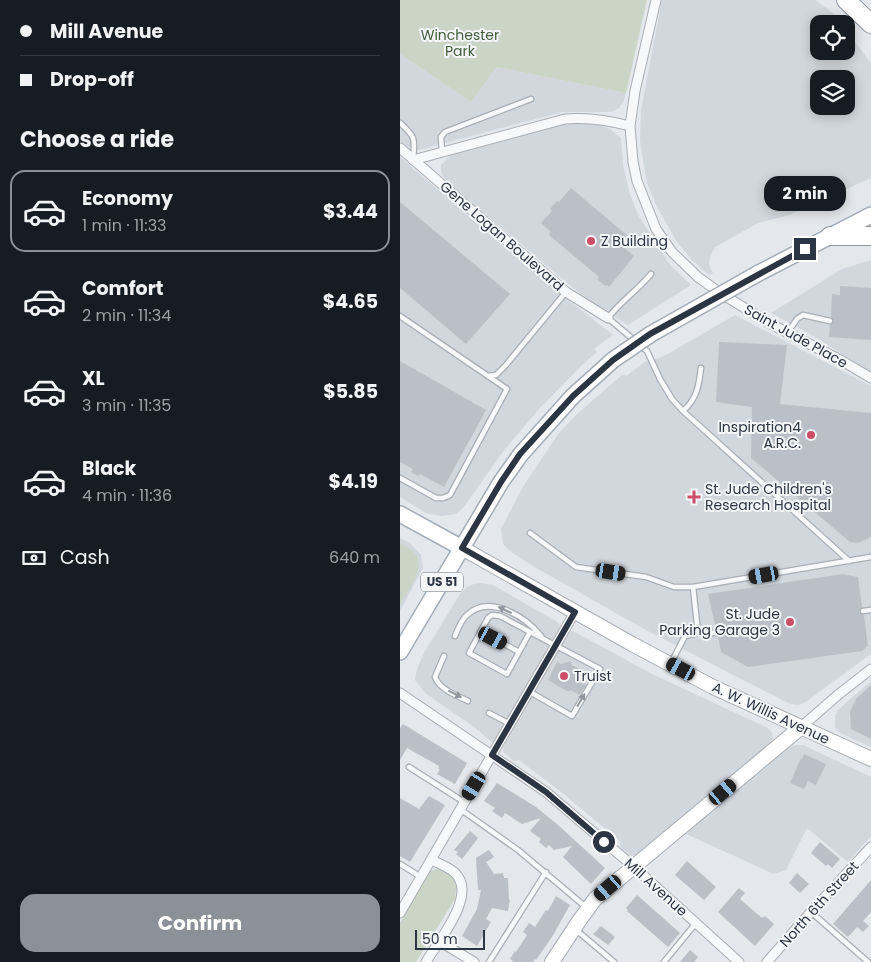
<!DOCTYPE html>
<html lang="en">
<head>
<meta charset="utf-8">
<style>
	body { margin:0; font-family:Poppins,sans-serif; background:#242831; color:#f1f3f6; height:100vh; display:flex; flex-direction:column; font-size:19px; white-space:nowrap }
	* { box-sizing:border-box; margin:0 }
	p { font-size:16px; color:#9ea1a6 }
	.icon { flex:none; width:28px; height:28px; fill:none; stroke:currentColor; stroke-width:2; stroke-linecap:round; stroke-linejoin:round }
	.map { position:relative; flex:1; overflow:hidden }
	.details { display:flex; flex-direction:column; background:#171b24; width:400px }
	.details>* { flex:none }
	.banner { display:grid; align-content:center; height:110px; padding:0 20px; background:#171b24 }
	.tools { position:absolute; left:410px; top:15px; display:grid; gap:10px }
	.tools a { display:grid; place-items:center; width:45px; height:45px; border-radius:10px; background:#171b24; box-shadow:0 2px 12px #0003; font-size:25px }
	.scale { position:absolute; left:15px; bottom:12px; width:70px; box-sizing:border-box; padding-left:5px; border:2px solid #2c3543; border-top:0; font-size:14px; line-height:18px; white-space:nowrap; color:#2c3543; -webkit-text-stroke:4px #f4f6f8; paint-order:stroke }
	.end { position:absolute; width:22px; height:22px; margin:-11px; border:6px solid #2c3543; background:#fff; box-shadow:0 0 0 2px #fff }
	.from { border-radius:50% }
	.bubble { position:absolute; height:35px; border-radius:15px; background:#171b24; box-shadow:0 2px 12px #0003; font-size:16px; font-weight:700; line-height:35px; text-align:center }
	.car { position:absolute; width:15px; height:30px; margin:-15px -8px; border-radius:6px; box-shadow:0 0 4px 1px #0007; background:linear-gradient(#222 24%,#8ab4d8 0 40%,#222 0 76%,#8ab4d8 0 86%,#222 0) }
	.banner b { display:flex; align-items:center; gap:18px; height:48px; font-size:19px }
	.banner b+b { border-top:1px solid #363941 }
	.banner i { width:12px; height:12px; background:#f1f3f6 }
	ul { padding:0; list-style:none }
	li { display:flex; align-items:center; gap:15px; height:82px; margin:0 10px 8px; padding:0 10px; border:2px solid transparent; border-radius:15px }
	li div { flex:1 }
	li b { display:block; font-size:19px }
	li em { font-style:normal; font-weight:700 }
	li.active { border-color:#8c9099 }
	li>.icon { width:45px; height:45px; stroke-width:1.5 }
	h2 { padding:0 20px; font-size:22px; line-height:60px }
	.pay { display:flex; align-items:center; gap:12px; height:55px; padding:0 20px; font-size:19px }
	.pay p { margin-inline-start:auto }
	.cta { display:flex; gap:10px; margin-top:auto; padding:10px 20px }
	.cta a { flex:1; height:58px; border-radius:15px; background:#8c9099; color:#fff; font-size:20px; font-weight:700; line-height:58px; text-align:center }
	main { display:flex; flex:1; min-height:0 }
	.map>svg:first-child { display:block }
	.built { fill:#d2d6dd; fill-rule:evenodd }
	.green { fill:#cad5c5 }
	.building { fill:#bbc0c8 }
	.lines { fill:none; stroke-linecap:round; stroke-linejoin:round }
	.lane-casing { stroke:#a9aeb5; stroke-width:7 }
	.street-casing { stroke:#a9aeb5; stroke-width:11 }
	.secondary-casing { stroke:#a9aeb5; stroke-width:16 }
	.primary-casing { stroke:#a3acb7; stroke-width:18 }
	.highway-casing { stroke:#8c95a1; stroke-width:20 }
	.lane { stroke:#f6f8f9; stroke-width:4.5 }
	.street { stroke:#f6f8f9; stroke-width:9 }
	.secondary { stroke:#fff; stroke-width:14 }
	.primary { stroke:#fff; stroke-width:15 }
	.highway { stroke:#fff; stroke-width:18 }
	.primary-bridge-casing { stroke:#a3acb7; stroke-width:18; stroke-linecap:butt }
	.primary-bridge { stroke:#fff; stroke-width:15 }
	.oneway { fill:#91969e }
	.route { stroke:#2c3543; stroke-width:6 }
	.poi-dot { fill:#ca4f67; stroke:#f4f6f8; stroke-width:2 }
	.labels { text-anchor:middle; stroke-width:4; stroke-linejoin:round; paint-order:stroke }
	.shield { fill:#f4f6f8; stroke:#686f79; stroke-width:1 }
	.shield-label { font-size:12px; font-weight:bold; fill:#2c3543 }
	.park-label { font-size:14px; fill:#425e3a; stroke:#f4f6f8 }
	.street-label { font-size:14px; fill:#2c3543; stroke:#f4f6f8 }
	.poi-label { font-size:14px; fill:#2c3543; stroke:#f4f6f8; text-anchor:start }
</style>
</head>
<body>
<main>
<section class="details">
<div class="banner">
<b><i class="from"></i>Mill Avenue</b>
<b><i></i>Drop-off</b>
</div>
<h2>Choose a ride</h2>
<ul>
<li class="active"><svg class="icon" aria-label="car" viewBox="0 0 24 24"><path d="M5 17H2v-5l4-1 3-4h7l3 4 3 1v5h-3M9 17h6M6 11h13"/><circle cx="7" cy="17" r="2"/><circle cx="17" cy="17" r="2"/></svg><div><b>Economy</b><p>1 min · 11:33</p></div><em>$3.44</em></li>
<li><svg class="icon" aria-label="car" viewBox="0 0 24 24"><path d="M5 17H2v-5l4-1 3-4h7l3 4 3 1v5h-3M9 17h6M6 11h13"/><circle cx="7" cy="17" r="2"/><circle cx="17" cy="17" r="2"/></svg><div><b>Comfort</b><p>2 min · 11:34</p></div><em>$4.65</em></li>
<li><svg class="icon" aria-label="car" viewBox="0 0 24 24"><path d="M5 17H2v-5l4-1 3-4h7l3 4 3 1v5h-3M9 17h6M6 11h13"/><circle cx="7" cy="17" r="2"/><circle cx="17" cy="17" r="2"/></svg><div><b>XL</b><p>3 min · 11:35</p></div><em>$5.85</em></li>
<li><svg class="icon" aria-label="car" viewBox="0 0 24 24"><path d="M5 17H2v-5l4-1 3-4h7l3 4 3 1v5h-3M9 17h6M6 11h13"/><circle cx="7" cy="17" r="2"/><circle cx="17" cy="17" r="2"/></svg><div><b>Black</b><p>4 min · 11:36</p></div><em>$4.19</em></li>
</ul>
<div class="pay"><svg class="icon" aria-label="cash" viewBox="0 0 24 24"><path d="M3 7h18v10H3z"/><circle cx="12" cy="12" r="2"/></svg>Cash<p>640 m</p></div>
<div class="cta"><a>Confirm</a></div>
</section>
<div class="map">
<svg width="471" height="962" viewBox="0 0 471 962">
	<rect width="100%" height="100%" fill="#e4e7eb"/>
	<!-- built -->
	<path class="built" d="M262,0H415L433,13L442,24H419V51H446V30L471,63V178L389,215L358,223L315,247L310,257L309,265L313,273L309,275L292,260L277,242L256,205L247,183L242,154L240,140L241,110ZM419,79H446V106H419Z
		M0,54L71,102L97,67L226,93L223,102L219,108L211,112H162L19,150L8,147L0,141Z
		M181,122L199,125L210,129L221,138L223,165L229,191L238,215L271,266L291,285L228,325L190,302L53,187L44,178L41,172V165L51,155L163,125Z
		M0,157L146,283L213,335L194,349L197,352L185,362L140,408L105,449L63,508L56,514L41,516L26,513L0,497Z
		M471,260V372L410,334L371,313L442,269Z
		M335,315L471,386V654L404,703L398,705L390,704L246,630L131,565L110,551L103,544L101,529L124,485L159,433L176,415L223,374L226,376L246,361L248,362L266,355Z
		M0,538L10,543L21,555L23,568L0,611Z
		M81,583L93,585L157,622L160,625V630L97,739L93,743L73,726L25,693L15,680L17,669L24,653L60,594L67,587L74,584Z
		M173,631L252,674L368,728L372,733L373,738L371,743L243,852L235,855L231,856L221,848L220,841L160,791L119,760L114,761L103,752L104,746L124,707L167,632Z
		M471,681V747L440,733L435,728V716L438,710Z
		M395,745H403L471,777V836L448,862L407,828L386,870L374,874L284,833L385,749Z"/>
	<!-- green -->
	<path class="green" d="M0,0H247L226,93L97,67L71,102L0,54Z
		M0,544C4,546 11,548 14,552C27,568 8,590 0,604Z
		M40,868L54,877L56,887L55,899L16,962H0V923L30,871Z"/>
	<!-- building -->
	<path class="building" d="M171,188L229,237L222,246L234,256L209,287L207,285L205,286L197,279L199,277L149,235L150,231L141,223L152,211L150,209L157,201L159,202Z
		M0,202L110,294L66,344L0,288Z
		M440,286L471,288V340L429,337L430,325L434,321L431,317L432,294L440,295Z
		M319,342L387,345L380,404L471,413V537L458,543L450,542L351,458L352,407L316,402Z
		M0,361L86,410L44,487L20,474L18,476L11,472L13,469L0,462Z
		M443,574L458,577L462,607L460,609L459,612L464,615L468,646L462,651L348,667L321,652L318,637L321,633L319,630L316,629L308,594Z
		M171,661L172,665L181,670L176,680L186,685L180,695L170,690V692L163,689L148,680L157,662L161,664Z
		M471,685V739L451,729L450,712L456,699Z
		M3,724L67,763L55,784L37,774L40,770L38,769L39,766L7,748L0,760V728Z
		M404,754L426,764L416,785L408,781L404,789L390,783L401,758L402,759Z
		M97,783L136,807L158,825L205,868L191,884L163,857L172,846L154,850L149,845L146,848L139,842L141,839L130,831L141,818L122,824L105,813L102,818L92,811L95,808L84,801Z
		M29,796L45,805L10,862L0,856V798L19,809Z
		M70,831L78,838L62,859L56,854L58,852L54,850Z
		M420,842L440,859L432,868L428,864L426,866L411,853Z
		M89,850L94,857L86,862L94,874L103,873L104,878H108L109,900H110L108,911L92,908L86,919L91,922L77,946L62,936L77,909L81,890H78L76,858Z
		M287,861L316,887L304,900L275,875Z
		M397,873L409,884L400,893L389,883Z
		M471,880V912L463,921L469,926L463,932L457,927L448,937L433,924Z
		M339,888L345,893L340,899L362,918L365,916L374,924L355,946L318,912Z
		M237,895L280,933L268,947L227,911L228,910L226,908Z
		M156,896L170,905L152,937L136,960L135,959L133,962H114L110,959L115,951L116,952L127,935L123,932L129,923L135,927L146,910L148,911Z
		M201,926L215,937L208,945L193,934Z
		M290,950L298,957L294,962H280Z"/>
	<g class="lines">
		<defs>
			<path id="lane" d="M0,123C16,137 15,139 13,160
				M42,152L41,137L45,132L131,99
				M251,274C238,290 220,302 208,318L247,351L260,379L272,399L283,411L449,561
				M0,316L107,389L50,495L43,498H36L0,478
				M388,332L397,319L403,315L430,321
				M88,376L96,375L106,365L166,292
				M283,411C297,399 299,385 301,368
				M130,533L176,567L246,577L274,587H293L471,557
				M463,611L471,610
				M81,631L119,652
				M298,633H317
				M55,636C58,629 61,620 67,615C89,594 125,616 141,636
				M44,656L35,677C40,690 56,695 68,701
				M271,663L285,636L298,633L293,587
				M130,692L172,716L200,669L100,616L92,615L88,618L69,653L107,674L130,632
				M89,713L110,724
				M9,767L64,802
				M60,809L118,850L187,908
				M0,864L21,877
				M411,912L468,962
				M175,929L214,962
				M89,962L146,872
				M264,962L296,923"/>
			<path id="street" d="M256,0L235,91L230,126L233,162L237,181L256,229L272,252L298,277L320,293L371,324L444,362L471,378
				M0,148L166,292L208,318
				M13,160L165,119C188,117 208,120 230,126
				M0,693L146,792L233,866L339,962
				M400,728L439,694L471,669
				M0,913L175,612
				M39,941L74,962
				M26,962C38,941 78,895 55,873C49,867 39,864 32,860
				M367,962L411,912L471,847"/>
			<path id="secondary" d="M62,548L232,644L313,687L471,759
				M152,962L179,921L195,899L400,728"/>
			<path id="primary" d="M357,274L471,215
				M0,514L62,548
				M0,652L101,482L121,454L173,396L213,360"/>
			<path id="highway" d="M446,0L471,24
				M430,236H471"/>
		</defs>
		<!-- lane casing -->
		<use href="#lane" class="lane-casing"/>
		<!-- street casing -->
		<use href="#street" class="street-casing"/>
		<!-- secondary casing -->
		<use href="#secondary" class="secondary-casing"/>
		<!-- primary casing -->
		<use href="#primary" class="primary-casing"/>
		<!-- highway casing -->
		<use href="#highway" class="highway-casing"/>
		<!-- lane -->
		<use href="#lane" class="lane"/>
		<!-- street -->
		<use href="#street" class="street"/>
		<!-- secondary -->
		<use href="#secondary" class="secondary"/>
		<!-- primary -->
		<use href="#primary" class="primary"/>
		<!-- highway -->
		<use href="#highway" class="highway"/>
		<defs>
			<path id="primary-bridge" d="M213,360L251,334L357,274"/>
		</defs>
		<!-- primary-bridge casing -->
		<use href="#primary-bridge" class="primary-bridge-casing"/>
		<!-- primary-bridge -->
		<use href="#primary-bridge" class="primary-bridge"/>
	</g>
	<!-- one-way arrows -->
	<defs><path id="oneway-solid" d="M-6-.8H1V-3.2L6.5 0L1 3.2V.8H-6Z" transform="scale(1.25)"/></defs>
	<g class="oneway">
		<use href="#oneway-solid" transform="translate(105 610) rotate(-155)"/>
		<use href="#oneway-solid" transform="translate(55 694) rotate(27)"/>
		<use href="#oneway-solid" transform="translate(181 700) rotate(-59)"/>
	</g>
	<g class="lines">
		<!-- route -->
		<path class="route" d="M204,842L146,792L92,755L175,612L62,548L101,482L120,454L173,396L213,360L250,334L405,249"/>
	</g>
	<!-- markers -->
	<g class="poi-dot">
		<circle cx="191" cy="241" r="5"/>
		<circle cx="411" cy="435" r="5"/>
		<path d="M291.5 489.5h5v5h5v5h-5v5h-5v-5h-5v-5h5z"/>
		<circle cx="390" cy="622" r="5"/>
		<circle cx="164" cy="676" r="5"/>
	</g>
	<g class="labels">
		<!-- shield labels -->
		<rect class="shield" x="21" y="572.5" width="42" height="19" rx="4"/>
		<g class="shield-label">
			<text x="42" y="586">US 51</text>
		</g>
		<!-- park labels -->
		<g class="park-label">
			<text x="60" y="40">Winchester<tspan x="60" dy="16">Park</tspan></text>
		</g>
		<!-- street labels -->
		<g class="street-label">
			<text transform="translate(102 236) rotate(41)" y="5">Gene Logan Boulevard</text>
			<text transform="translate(396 336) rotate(29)" y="5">Saint Jude Place</text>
			<text transform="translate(371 713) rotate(25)" y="5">A. W. Willis Avenue</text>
			<text transform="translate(256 887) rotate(42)" y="5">Mill Avenue</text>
			<text transform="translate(419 904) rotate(-48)" y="5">North 6th Street</text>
		</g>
		<!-- poi labels -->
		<g class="poi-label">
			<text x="201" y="246">Z Building</text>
			<text x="401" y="432" text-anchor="end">Inspiration4<tspan x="401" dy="16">A.R.C.</tspan></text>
			<text x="305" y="494">St. Jude Children's<tspan x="305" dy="16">Research Hospital</tspan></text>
			<text x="380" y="619" text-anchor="end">St. Jude<tspan x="380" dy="16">Parking Garage 3</tspan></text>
			<text x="174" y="681">Truist</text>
		</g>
	</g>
</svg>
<div class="tools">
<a><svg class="icon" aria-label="locate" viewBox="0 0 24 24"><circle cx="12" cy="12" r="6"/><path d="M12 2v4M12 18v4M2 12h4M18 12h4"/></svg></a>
<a><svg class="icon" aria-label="layers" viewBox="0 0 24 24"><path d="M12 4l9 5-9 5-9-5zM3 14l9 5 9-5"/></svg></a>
</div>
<div class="scale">50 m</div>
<i class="end from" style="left:204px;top:842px"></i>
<i class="end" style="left:405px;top:249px"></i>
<div class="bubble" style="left:364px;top:176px;width:82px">2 min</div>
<i class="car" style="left:211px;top:572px;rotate:99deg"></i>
<i class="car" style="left:364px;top:575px;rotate:260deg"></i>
<i class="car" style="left:93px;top:638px;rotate:118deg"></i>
<i class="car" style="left:281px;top:669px;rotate:298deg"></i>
<i class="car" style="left:74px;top:786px;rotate:211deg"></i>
<i class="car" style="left:323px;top:792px;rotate:50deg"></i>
<i class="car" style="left:208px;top:888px;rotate:229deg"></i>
</div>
</main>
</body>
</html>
